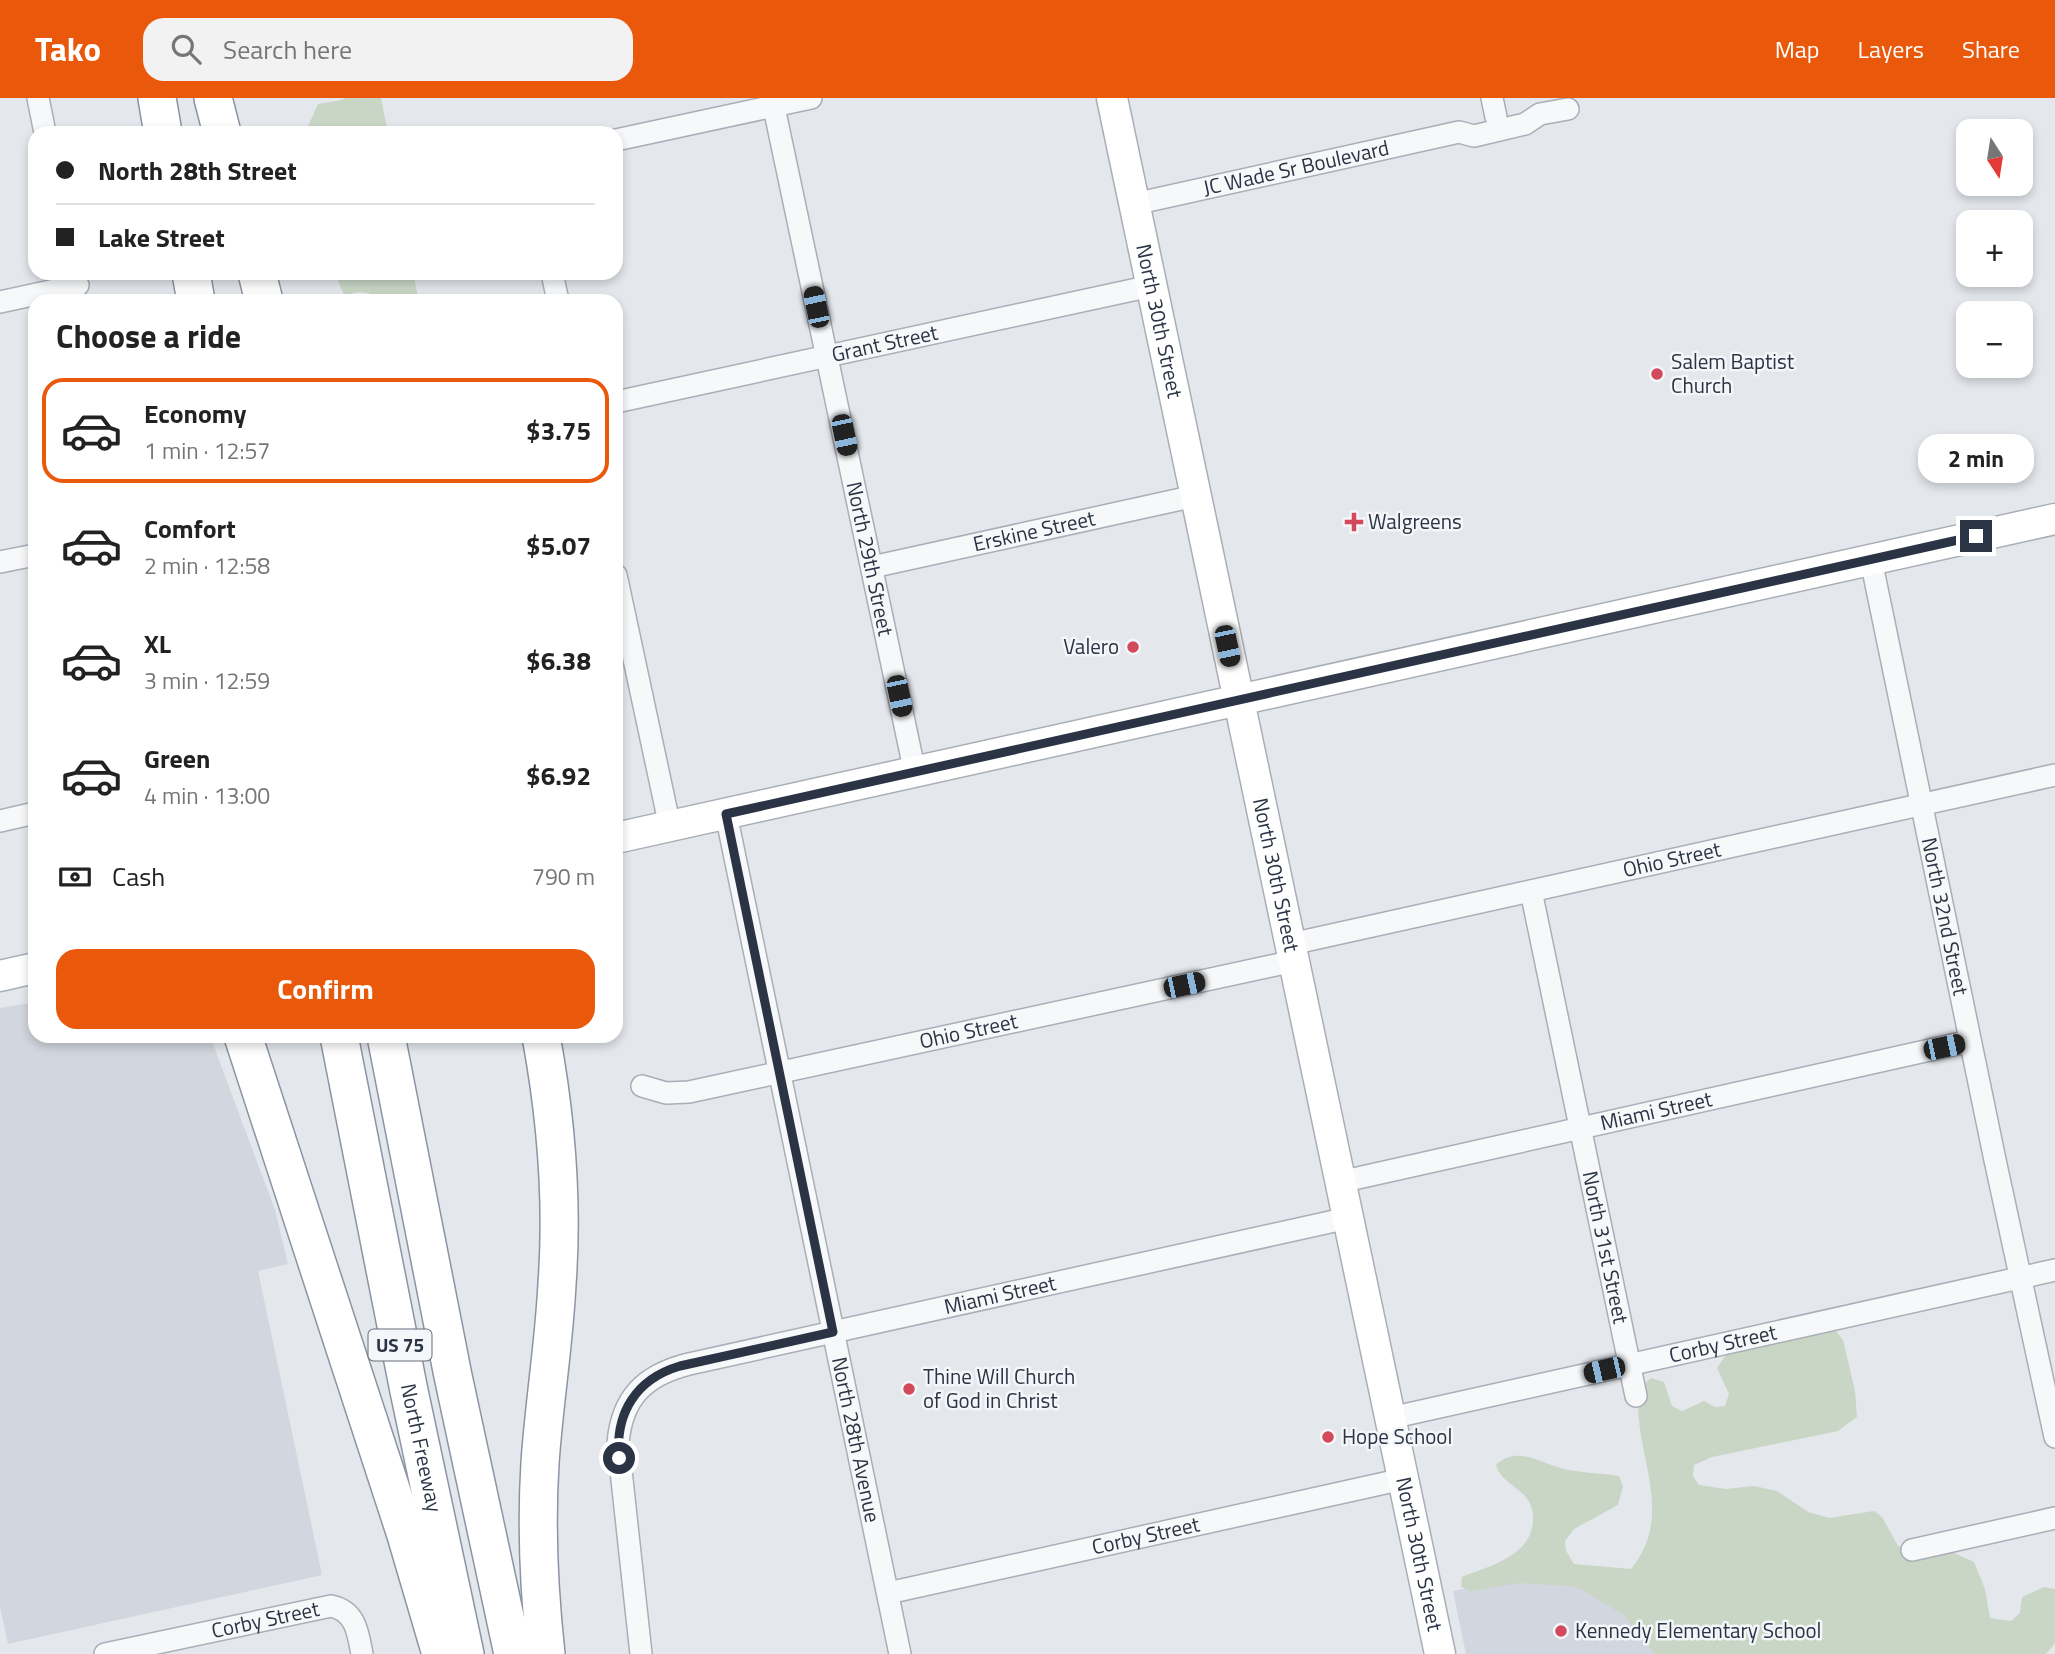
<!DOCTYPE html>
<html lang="en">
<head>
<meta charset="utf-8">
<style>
	body { margin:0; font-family:"Titillium Web",sans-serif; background:#f2f2f2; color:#222; height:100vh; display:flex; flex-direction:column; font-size:26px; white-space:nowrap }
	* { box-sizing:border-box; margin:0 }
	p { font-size:23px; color:#767676 }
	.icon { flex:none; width:38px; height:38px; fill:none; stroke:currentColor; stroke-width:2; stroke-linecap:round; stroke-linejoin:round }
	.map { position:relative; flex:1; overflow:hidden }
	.side { position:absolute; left:28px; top:196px; width:595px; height:749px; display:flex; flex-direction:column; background:#fff; border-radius:21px; box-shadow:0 4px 10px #0003 }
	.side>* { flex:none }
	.top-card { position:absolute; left:28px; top:28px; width:595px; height:154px; border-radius:21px; box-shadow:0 4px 10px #0003; display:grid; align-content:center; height:154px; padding:0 28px; background:#fff }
	.needle { width:46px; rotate:168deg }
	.buttons { position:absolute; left:1956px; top:21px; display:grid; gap:14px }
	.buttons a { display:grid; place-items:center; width:77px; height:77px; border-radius:14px; background:#fff; box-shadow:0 4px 10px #0003; font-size:35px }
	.end { position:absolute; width:32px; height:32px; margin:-16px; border:9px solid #2b3445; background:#fff; box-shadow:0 0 0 4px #fff }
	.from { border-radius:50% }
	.bubble { position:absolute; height:49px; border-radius:21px; background:#fff; box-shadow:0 4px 10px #0003; font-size:23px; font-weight:700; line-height:49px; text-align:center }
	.car { position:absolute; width:21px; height:42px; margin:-21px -10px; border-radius:9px; box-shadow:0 0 5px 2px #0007; background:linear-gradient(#222 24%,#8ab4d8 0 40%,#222 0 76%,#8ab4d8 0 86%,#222 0) }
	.top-card b { display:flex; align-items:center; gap:24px; height:66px; font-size:26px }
	.top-card b+b { border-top:2px solid #e0e0e0 }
	.top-card i { width:18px; height:18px; background:#222 }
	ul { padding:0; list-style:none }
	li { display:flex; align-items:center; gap:21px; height:105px; margin:0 14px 10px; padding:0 14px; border:4px solid transparent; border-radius:21px }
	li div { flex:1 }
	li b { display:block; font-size:26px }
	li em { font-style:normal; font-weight:700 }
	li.current { border-color:#ea580c }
	li>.icon { width:63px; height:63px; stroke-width:1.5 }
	h2 { padding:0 28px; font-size:32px; line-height:84px }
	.pay { display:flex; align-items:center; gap:18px; height:77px; padding:0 28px; font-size:26px }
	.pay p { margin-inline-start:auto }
	.primary-button { display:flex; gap:14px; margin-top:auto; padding:14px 28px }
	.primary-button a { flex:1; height:80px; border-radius:21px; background:#ea580c; color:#fff; font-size:28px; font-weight:700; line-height:80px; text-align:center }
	header { display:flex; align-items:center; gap:42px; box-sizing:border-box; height:98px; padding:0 35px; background:#ea580c; color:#fff }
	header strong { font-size:33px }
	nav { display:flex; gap:38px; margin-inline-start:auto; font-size:24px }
	.search { width:490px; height:63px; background:#f2f2f2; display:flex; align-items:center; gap:18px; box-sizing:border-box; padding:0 24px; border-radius:21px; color:#767676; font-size:26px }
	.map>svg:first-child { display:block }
	.built { fill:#d2d6de }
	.green { fill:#c9d6c5 }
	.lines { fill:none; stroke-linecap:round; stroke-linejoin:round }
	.minor-casing { stroke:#a9aeb7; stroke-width:24 }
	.secondary-casing { stroke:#a9aeb7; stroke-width:33 }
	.motorway-casing { stroke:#8b94a3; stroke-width:40 }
	.minor { stroke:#f7f8fa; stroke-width:21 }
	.secondary { stroke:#fff; stroke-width:30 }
	.motorway { stroke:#fff; stroke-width:37 }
	.route { stroke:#2b3445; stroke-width:9 }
	.poi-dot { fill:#d1495b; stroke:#f4f6f9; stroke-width:2.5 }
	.labels { text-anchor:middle; stroke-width:5; stroke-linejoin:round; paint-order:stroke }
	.shield { fill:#f4f6f9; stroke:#676e7b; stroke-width:2 }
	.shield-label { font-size:19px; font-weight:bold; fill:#2b3445 }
	.street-label { font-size:21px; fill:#2b3445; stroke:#f4f6f9 }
	.poi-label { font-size:21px; fill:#2b3445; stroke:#f4f6f9; text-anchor:start }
</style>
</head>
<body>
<header>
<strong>Tako</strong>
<div class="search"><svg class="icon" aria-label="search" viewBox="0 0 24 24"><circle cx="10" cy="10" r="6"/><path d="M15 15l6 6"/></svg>Search here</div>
<nav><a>Map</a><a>Layers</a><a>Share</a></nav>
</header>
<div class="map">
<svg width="2055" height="1556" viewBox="0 0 2055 1556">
	<rect width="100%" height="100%" fill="#e4e7ec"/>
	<!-- built -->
	<path class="built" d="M35,904V938H210L275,1112L288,1166L258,1173L322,1477L8,1546L0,1508V910Z
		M1555,1472L1700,1556H1466L1453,1493Z"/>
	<!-- green -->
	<path class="green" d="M345,0H381L388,35H305L318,6L342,2Z
		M335,175H413L419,203H372L369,195L359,194L344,197Z
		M1831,1227L1843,1242L1855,1293L1857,1319L1838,1333L1712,1359L1694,1367L1693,1378L1699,1387L1726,1391L1754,1388L1777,1393L1808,1414L1829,1420L1874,1413L1882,1419L1898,1448L1924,1459L1952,1454L1974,1464L1985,1491L1990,1520L2011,1523L2020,1515L2022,1499L2044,1489L2055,1491V1545L2046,1556H1655L1625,1518L1583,1492L1570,1488L1535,1486L1519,1485L1470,1493L1461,1489L1462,1479C1490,1468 1531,1458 1533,1423C1534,1415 1531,1404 1525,1398C1515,1387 1500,1382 1496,1367C1517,1347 1540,1365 1564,1371C1582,1375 1601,1375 1619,1378L1623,1388L1618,1407L1574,1431L1565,1443L1566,1453L1574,1466L1631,1471C1678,1413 1631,1354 1639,1291L1651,1280L1664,1284L1672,1308L1682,1313L1704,1303L1715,1309L1725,1308L1729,1296L1717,1270L1728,1254Z"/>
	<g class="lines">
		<defs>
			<g id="minor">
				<path d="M38,0L45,35"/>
				<path id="s1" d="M772,0L915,675"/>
				<path d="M1492,0L1496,19"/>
				<path d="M616,42L811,0"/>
				<path id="s2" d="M1134,106L1459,34L1474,38L1525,26L1540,16L1568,11"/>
				<path d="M552,175L558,203"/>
				<path d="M0,204L78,187"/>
				<path id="s3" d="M616,304L1151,188"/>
				<path id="s4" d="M1871,462L1995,1062L2055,1339"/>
				<path d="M0,464L35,457"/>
				<path id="s5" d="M872,469L1195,398"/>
				<path d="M616,477L670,729"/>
				<path id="s6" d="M726,716L900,1556"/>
				<path d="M0,723L35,715"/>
				<path id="s7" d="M1531,793L1636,1298"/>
				<path id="s8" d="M1291,846L2055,677"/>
				<path id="s9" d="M642,988L666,995L689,994L1294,863"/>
				<path id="s10" d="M1340,1084L1970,943"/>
				<path id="s11" d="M1390,1320L2055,1172"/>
				<path d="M1912,1452L2055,1420"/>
				<path id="s12" d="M888,1495L1403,1381"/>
				<path id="s13" d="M105,1556L331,1508C356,1513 358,1535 362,1556"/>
				<path id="s14" d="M641,1556L618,1345C622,1299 645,1277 689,1266L1348,1120"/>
			</g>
			<g id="secondary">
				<path id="s15" d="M1112,0L1440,1556"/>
				<path d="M616,740L2055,421"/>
				<path d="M0,878L35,870"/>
			</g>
			<g id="motorway">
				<path d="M157,0L163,35"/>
				<path d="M213,0L222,35"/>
				<path d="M191,175L196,203"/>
				<path d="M257,175L264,203"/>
				<path d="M243,938L406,1437L441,1556"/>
				<path id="s16" d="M339,938L409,1293L465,1556"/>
				<path d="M386,938L453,1278L513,1556"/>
				<path d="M541,938C556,1019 563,1104 557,1186C554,1246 544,1306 540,1365C536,1429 539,1493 546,1556"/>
			</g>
		</defs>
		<!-- minor casing -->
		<use href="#minor" class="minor-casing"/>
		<!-- secondary casing -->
		<use href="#secondary" class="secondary-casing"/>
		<!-- motorway casing -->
		<use href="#motorway" class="motorway-casing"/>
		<!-- minor -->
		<use href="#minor" class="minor"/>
		<!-- secondary -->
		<use href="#secondary" class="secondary"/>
		<!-- motorway -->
		<use href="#motorway" class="motorway"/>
	</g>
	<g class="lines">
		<!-- route -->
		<path class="route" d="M619,1360C615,1315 636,1281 680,1268L833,1234L726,716L1976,438"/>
	</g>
	<!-- markers -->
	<g class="poi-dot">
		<circle cx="1657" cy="276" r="7"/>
		<path d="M1350.5 413.5h7v7h7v7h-7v7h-7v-7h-7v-7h7z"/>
		<circle cx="1133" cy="549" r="7"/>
		<circle cx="909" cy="1291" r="7"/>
		<circle cx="1328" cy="1339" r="7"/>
		<circle cx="1561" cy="1533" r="7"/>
	</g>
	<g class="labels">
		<!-- shield labels -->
		<rect class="shield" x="368.5" y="1231.5" width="63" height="31" rx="5"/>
		<g class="shield-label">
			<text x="400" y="1254">US 75</text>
		</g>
		<!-- street labels -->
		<g class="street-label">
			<text dy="7" stroke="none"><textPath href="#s2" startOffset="166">JC Wade Sr Boulevard</textPath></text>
			<text dy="7" stroke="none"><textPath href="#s15" startOffset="228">North 30th Street</textPath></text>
			<text dy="7" stroke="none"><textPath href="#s3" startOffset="275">Grant Street</textPath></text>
			<text dy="7" stroke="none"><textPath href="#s5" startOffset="166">Erskine Street</textPath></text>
			<text dy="7" stroke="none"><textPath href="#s1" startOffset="471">North 29th Street</textPath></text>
			<text dy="7" stroke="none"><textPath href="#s8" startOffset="390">Ohio Street</textPath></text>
			<text dy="7" stroke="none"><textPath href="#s15" startOffset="794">North 30th Street</textPath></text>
			<text dy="7" stroke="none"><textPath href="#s4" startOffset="364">North 32nd Street</textPath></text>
			<text dy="7" stroke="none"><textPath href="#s9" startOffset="334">Ohio Street</textPath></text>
			<text dy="7" stroke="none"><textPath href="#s10" startOffset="324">Miami Street</textPath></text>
			<text dy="7" stroke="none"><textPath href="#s7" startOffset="364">North 31st Street</textPath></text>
			<text dy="7" stroke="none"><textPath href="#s14" startOffset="646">Miami Street</textPath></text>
			<text dy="7" stroke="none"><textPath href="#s11" startOffset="341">Corby Street</textPath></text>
			<text dy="7" stroke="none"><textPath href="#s6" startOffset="639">North 28th Avenue</textPath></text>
			<text dy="7" stroke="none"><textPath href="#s16" startOffset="420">North Freeway</textPath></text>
			<text dy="7" stroke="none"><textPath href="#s12" startOffset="264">Corby Street</textPath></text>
			<text dy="7" stroke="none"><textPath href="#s15" startOffset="1488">North 30th Street</textPath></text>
			<text dy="7" stroke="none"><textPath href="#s13" startOffset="164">Corby Street</textPath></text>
		</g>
		<!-- poi labels -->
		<g class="poi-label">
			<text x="1671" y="271">Salem Baptist<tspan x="1671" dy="24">Church</tspan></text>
			<text x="1368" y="431">Walgreens</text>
			<text x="1119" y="556" text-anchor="end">Valero</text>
			<text x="923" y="1286">Thine Will Church<tspan x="923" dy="24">of God in Christ</tspan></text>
			<text x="1342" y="1346">Hope School</text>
			<text x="1575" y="1540">Kennedy Elementary School</text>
		</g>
	</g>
</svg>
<div class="buttons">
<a><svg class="needle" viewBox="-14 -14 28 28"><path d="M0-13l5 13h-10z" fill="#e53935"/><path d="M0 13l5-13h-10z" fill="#767676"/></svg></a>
<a>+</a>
<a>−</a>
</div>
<i class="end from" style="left:619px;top:1360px"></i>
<i class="end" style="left:1976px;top:438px"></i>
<div class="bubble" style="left:1918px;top:336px;width:116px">2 min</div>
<i class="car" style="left:816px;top:209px;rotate:348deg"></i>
<i class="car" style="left:844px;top:337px;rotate:168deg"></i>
<i class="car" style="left:1227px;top:548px;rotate:168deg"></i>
<i class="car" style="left:899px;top:598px;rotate:168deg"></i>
<i class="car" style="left:1184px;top:887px;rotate:78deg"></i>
<i class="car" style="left:1944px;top:949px;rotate:78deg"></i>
<i class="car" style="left:1604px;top:1272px;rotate:257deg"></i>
<div class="top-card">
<b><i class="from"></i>North 28th Street</b>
<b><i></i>Lake Street</b>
</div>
<section class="side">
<h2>Choose a ride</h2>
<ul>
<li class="current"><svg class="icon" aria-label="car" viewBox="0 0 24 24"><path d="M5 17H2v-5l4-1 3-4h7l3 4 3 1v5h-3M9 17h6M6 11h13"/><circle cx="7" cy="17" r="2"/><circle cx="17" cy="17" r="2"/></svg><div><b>Economy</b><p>1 min · 12:57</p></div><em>$3.75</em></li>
<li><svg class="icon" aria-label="car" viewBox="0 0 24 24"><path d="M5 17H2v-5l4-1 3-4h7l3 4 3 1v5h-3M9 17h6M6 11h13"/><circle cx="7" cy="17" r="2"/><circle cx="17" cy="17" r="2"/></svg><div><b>Comfort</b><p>2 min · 12:58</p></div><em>$5.07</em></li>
<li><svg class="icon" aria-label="car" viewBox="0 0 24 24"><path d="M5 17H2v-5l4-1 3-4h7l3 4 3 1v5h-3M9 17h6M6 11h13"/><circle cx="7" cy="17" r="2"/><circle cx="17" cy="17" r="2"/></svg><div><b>XL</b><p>3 min · 12:59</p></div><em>$6.38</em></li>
<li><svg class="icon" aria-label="car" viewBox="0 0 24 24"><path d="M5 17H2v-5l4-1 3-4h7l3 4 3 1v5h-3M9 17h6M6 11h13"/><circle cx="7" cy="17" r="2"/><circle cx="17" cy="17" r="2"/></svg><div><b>Green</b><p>4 min · 13:00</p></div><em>$6.92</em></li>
</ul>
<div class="pay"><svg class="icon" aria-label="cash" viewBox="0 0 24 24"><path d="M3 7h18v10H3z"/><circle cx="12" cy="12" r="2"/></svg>Cash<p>790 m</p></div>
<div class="primary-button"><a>Confirm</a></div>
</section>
</div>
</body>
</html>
